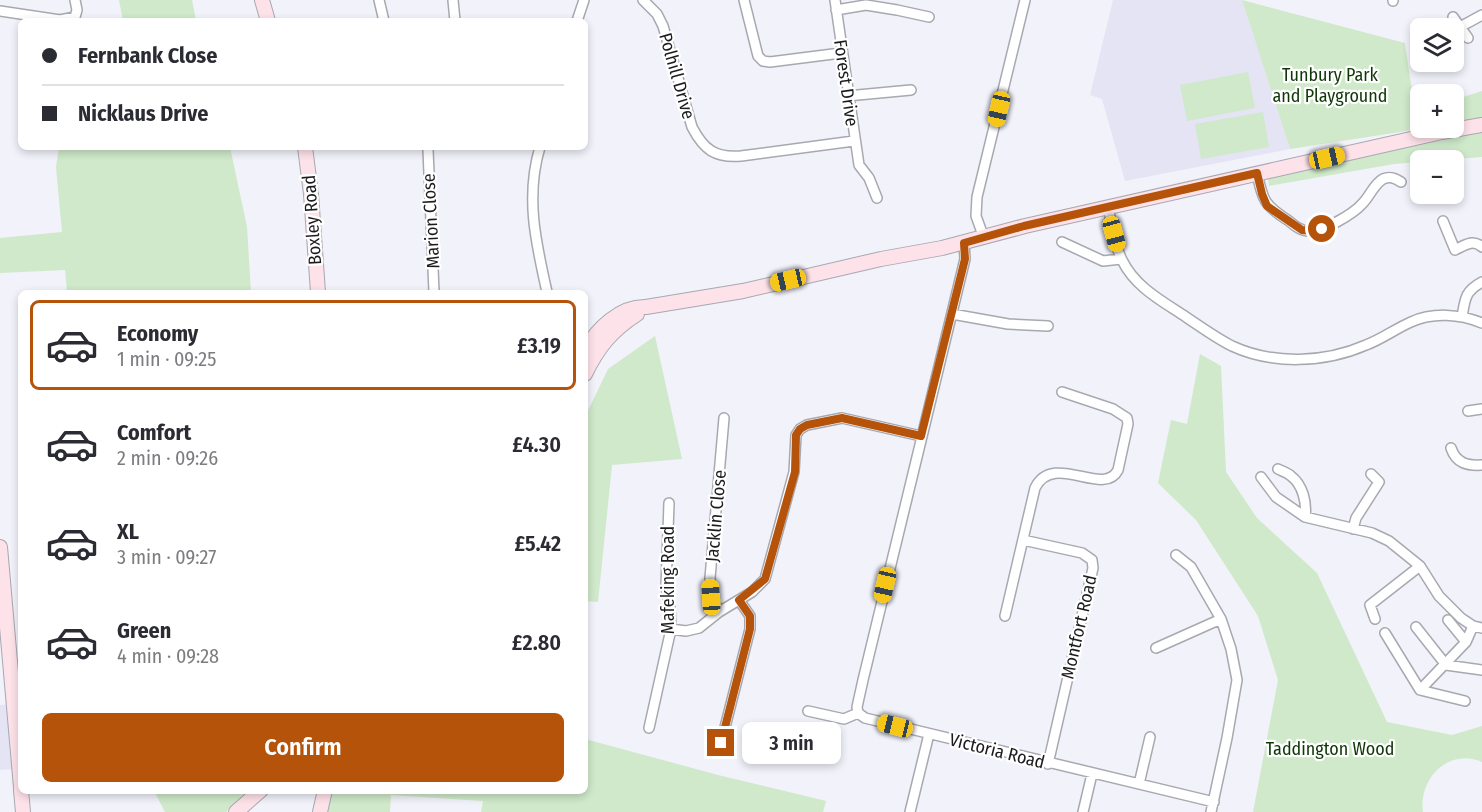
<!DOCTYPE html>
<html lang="en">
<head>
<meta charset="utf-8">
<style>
	body { margin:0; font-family:"Fira Sans Condensed",sans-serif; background:#f7f7f7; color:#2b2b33; height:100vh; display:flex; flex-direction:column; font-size:22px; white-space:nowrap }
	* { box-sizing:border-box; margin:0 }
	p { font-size:20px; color:#7c7c81 }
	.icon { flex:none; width:33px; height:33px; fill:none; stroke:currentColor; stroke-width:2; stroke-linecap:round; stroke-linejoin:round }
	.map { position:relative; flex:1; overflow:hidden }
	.sheet { position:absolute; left:18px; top:290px; width:570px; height:504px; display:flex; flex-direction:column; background:#fff; border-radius:9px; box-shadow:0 3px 9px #0003 }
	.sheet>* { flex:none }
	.top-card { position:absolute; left:18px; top:18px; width:570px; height:132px; border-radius:9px; box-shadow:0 3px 9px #0003; display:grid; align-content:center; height:132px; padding:0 24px; background:#fff }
	.tools { position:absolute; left:1410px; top:18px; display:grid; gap:12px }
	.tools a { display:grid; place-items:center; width:54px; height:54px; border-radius:9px; background:#fff; box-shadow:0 3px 9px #0003; font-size:30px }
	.end { position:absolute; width:27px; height:27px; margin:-14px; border:8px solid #b45309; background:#fff; box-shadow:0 0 0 3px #fff }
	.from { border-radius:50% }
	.bubble { position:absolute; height:42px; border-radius:9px; background:#fff; box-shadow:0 3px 9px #0003; font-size:20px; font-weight:600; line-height:42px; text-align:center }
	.car { position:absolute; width:18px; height:36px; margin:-18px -9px; border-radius:8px; box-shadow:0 0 4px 2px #0007; background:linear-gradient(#f5c518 24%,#345 0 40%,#f5c518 0 76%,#345 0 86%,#f5c518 0) }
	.top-card b { display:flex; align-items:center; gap:21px; height:57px; font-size:22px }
	.top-card b+b { border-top:2px solid #e1e1e2 }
	.top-card i { width:15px; height:15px; background:#2b2b33 }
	ul { padding:10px 0 0; list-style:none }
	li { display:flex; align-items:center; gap:18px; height:90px; margin:0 12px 9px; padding:0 12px; border:3px solid transparent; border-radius:9px }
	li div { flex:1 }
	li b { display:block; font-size:22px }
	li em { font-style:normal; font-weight:600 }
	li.on { border-color:#b45309 }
	li>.icon { width:54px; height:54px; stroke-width:1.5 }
	.button { display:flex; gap:12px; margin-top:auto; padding:12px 24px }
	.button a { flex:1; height:69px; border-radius:9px; background:#b45309; color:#fff; font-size:24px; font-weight:600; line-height:69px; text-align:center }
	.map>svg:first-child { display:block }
	.built { fill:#e4e4f4 }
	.green { fill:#cfe9ca }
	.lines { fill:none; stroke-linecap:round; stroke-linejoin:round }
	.street-casing { stroke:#a8a8b0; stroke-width:12 }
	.secondary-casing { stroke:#a8a8b0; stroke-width:16 }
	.street { stroke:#fff; stroke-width:9 }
	.secondary { stroke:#fee2e9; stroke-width:14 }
	.route { stroke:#b45309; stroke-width:8 }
	.labels { text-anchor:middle; stroke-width:4.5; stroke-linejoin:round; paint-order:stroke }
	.park-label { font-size:18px; fill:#0f3807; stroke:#fff }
	.street-label { font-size:18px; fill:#1c1c1f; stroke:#fff }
</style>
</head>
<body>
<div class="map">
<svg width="1482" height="812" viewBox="0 0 1482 812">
	<rect width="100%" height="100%" fill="#f1f2fa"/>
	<!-- built -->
	<path class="built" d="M1113,0H1242L1290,149L1125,181L1102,99L1090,95Z
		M10,704L15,769L0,770V705Z"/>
	<!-- green -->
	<path class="green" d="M119,0H192L196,21H123Z
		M1242,0L1405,43L1415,112L1420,111V128H1426L1290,149Z
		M1248,72L1255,108L1187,121L1180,85Z
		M1482,91V119L1454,123V100Z
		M1263,112L1269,147L1201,159L1195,124Z
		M1482,132V157L1394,164L1269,186L1268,177Z
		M59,147H230L247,227L251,292H67L65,270L0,273V238L62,232L56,167Z
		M655,336L682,459L612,465L598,602L585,601V417L608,369Z
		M1200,354L1221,366L1226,472L1257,518L1317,573L1387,722L1452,735L1482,726V762C1449,747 1418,779 1423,812H1253L1278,680L1258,616L1196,520L1158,483L1171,420L1187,424Z
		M585,739L718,775L826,801L823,812H481L483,801L391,795L390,812H325L332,791L585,790Z
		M154,791H249L226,812H165Z"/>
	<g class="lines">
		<defs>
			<path id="street" d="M379,0L384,21
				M453,0L455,21
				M643,0L657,14L663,26L692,127C704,150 715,158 741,156L854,141
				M744,0L758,56L763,61L770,62L841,53
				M835,0L859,165L869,178L877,198
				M1393,0V1
				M836,10L866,5L897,10L929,17
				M0,11L60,20L75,17L77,10L75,0
				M1453,17L1460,27
				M577,21L584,0
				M1468,38L1460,27L1482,15
				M847,96L911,90
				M540,147C525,197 536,243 547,292
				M428,150L434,292
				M1257,173C1263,201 1264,205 1289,221C1295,226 1301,231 1309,231C1323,232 1353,214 1362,204C1370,196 1374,184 1383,179C1390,176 1395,178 1401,182
				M1108,207C1112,224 1114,244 1122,260C1135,287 1162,301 1186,317C1201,327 1216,338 1232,346C1273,365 1325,363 1366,345C1382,339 1395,329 1411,322C1433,312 1460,314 1482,323
				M1443,221L1455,250C1465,245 1473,239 1482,247
				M984,238L976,216L977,197L1025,0
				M1062,242L1103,261L1121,259
				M952,314L1008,324L1048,326
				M1462,317C1465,299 1465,291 1482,282
				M1468,411L1482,409
				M1451,448C1456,463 1467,466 1482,465
				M1278,469C1282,471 1288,473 1291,476C1303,485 1307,503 1305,517
				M1261,477L1276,497L1305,517L1372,533L1389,541L1420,566L1439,596L1461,618L1473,626L1482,628
				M1353,529L1356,518L1379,482L1371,474
				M1023,540L1082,553L1092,560L1093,568L1048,764
				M1176,555L1191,567L1221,619L1231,649L1237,680L1227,738L1211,812
				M719,612L711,597L710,578L724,418
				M1005,616L1035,488C1053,451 1104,498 1118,470L1128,424L1127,418L1113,409L1062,392
				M1375,619L1370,605L1420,566
				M1448,620L1466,642
				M1416,627L1446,665L1482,670
				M671,629L686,631L699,628L719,612L752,592L765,579L794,472L796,435L800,429L807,425L842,418L921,436
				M1385,633L1420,690L1465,701
				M1156,648L1221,619
				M1420,690L1466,642L1473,626
				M808,711L844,719L858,713L857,707L863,680L965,259L964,243
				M858,713L865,718L1214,802
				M649,728L671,629L670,608L666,587L669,503
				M712,732L723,735
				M721,743L750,629V616L739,600
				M1139,784L1150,737
				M910,812L929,734
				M1083,812L1092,774"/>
			<path id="secondary" d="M262,0L268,21
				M305,147L311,194L318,292
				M585,350C597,329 620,306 646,307L743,291L881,259L942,248L1025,226L1442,132L1482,125
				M585,374C598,347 612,330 637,314
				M0,547L21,787
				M21,790L23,812
				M236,812L261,790
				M320,812L325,790"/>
		</defs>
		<!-- street casing -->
		<use href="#street" class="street-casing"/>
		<!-- secondary casing -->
		<use href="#secondary" class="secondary-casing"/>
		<!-- street -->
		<use href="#street" class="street"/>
		<!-- secondary -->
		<use href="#secondary" class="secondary"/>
	</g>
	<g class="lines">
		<!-- route -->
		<path class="route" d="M721,743L750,629V616L739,600L765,579L795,472L796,435L800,429L807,425L842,418L921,436L965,259L964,243L1024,226L1257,173L1262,194L1267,206L1302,230L1311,231L1322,229"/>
	</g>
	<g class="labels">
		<!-- park labels -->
		<g class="park-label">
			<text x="1330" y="81">Tunbury Park<tspan x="1330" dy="21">and Playground</tspan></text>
			<text x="1330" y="755">Taddington Wood</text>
		</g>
		<!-- street labels -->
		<g class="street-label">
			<text transform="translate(677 76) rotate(74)" y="6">Polhill Drive</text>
			<text transform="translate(846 83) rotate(82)" y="6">Forest Drive</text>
			<text transform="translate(312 220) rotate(-94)" y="6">Boxley Road</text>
			<text transform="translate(431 221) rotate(-93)" y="6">Marion Close</text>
			<text transform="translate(716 516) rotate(-85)" y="6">Jacklin Close</text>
			<text transform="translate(668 580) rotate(-90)" y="6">Mafeking Road</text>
			<text transform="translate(1079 627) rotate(-77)" y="6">Montfort Road</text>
			<text transform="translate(997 751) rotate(14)" y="6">Victoria Road</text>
		</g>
	</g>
</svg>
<div class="tools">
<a><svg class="icon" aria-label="layers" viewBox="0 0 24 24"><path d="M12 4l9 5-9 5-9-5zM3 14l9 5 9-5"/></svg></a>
<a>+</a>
<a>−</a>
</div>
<i class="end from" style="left:1322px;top:229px"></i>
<i class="end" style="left:721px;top:743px"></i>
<div class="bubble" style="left:742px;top:722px;width:99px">3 min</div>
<i class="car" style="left:999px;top:109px;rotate:193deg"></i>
<i class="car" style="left:1327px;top:158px;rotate:77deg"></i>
<i class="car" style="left:1114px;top:234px;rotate:165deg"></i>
<i class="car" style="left:788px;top:280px;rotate:257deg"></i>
<i class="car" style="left:885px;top:585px;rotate:193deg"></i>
<i class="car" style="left:711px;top:597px;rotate:356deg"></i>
<i class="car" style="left:895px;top:726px;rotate:284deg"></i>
<div class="top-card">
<b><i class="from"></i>Fernbank Close</b>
<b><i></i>Nicklaus Drive</b>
</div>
<section class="sheet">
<ul>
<li class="on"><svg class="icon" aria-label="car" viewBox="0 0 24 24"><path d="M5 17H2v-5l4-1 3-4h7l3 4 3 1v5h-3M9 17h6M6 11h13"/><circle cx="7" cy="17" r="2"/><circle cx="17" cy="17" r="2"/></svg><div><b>Economy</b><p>1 min · 09:25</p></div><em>£3.19</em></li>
<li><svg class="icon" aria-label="car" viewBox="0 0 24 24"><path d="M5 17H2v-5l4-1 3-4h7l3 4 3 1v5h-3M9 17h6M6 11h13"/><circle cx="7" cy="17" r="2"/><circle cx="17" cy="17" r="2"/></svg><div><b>Comfort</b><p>2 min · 09:26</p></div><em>£4.30</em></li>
<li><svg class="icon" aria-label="car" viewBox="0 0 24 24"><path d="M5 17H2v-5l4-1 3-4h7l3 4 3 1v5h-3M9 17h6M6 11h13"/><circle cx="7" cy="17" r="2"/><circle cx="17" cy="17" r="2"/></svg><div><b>XL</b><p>3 min · 09:27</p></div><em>£5.42</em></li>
<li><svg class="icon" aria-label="car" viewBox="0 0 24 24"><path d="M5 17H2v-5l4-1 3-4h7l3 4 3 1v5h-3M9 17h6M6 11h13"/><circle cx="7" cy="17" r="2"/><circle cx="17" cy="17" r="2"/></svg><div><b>Green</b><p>4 min · 09:28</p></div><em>£2.80</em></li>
</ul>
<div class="button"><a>Confirm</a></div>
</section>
</div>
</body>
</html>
